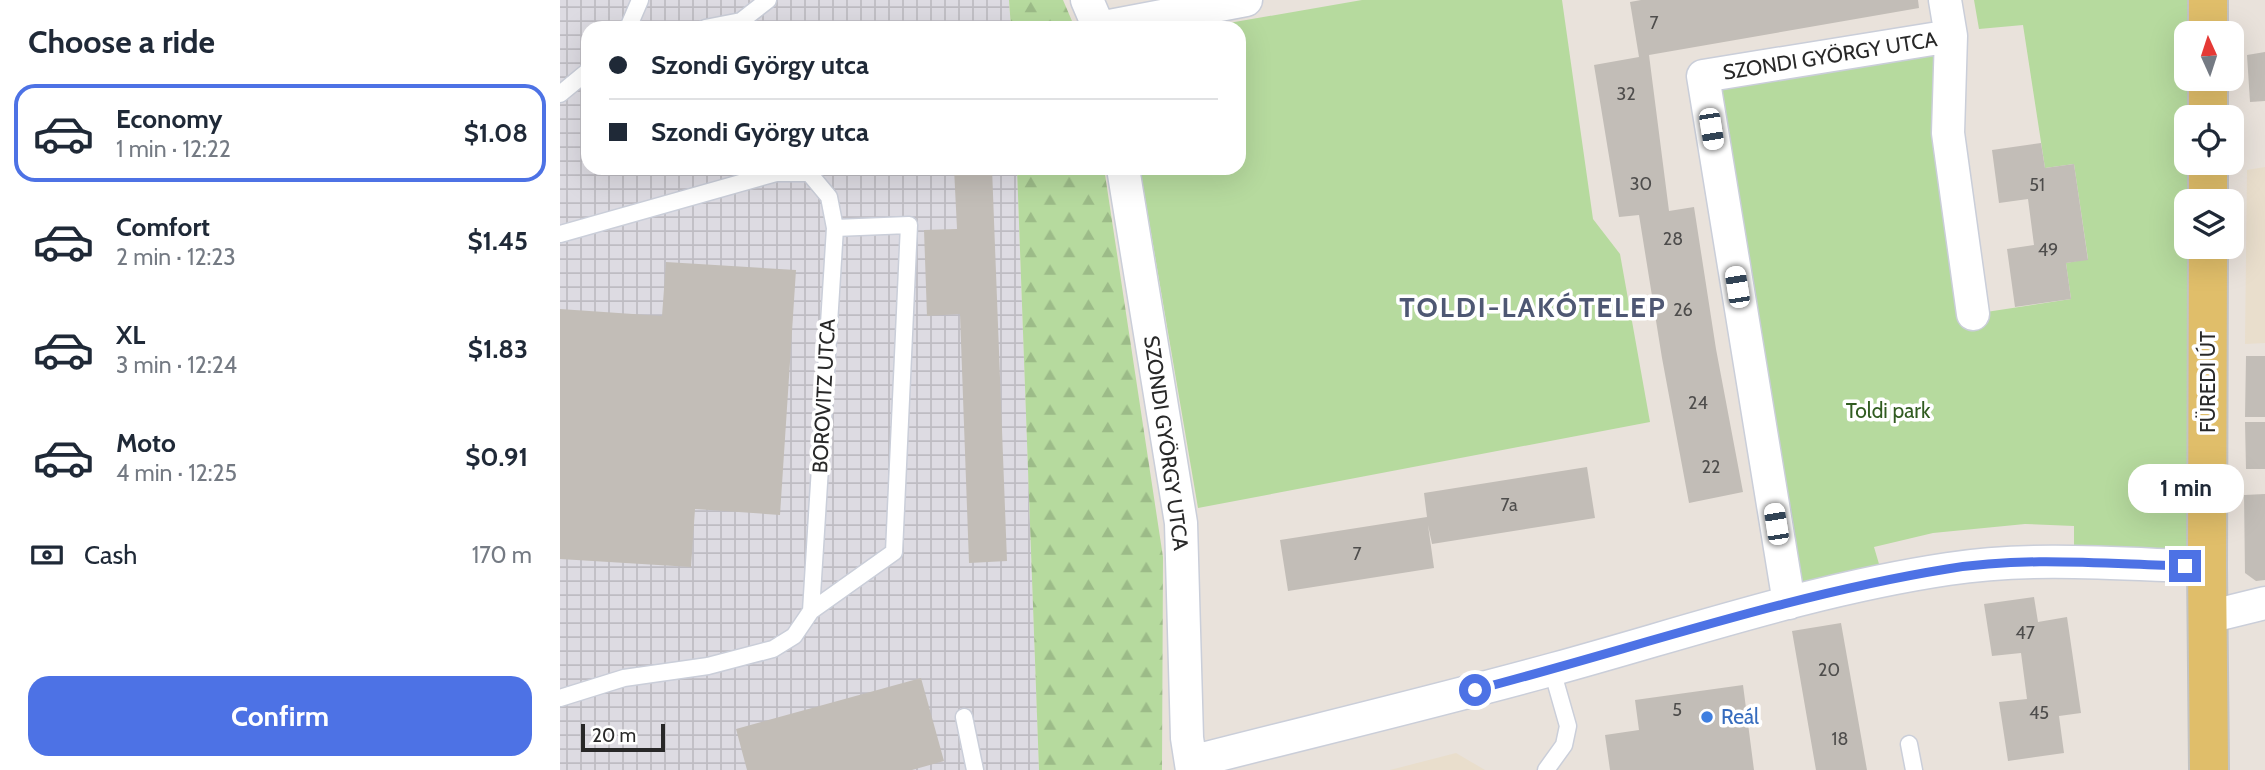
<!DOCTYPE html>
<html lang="en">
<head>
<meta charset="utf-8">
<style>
	body { margin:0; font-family:Cabin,sans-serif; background:#f2f2f3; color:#1f2937; height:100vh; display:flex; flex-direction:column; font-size:26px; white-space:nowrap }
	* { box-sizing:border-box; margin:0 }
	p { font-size:23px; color:#747a83 }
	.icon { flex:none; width:38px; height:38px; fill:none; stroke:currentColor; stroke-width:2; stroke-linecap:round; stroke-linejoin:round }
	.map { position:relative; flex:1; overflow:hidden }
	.details { display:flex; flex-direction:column; background:#fff; width:560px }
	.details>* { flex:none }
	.hud { position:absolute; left:21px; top:21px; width:665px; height:154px; border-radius:21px; box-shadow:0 7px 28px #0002; display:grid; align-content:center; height:154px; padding:0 28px; background:#fff }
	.needle { width:46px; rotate:357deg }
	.buttons { position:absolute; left:1614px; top:21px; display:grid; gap:14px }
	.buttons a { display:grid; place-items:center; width:70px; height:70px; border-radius:14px; background:#fff; box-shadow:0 7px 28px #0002; font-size:35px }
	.scale { position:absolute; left:21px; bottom:18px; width:84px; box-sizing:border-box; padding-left:7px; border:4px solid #282828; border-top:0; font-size:19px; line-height:24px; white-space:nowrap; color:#282828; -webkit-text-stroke:5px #fff; paint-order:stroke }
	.end { position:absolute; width:32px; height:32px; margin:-16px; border:9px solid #4d72e5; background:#fff; box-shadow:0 0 0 4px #fff }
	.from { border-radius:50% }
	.bubble { position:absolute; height:49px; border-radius:21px; background:#fff; box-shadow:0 7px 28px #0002; font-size:23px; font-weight:700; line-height:49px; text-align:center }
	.car { position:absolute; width:21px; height:42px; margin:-21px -10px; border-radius:9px; box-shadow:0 0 5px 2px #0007; background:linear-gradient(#fff 24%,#345 0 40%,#fff 0 76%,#345 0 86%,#fff 0) }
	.hud b { display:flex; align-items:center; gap:24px; height:66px; font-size:26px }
	.hud b+b { border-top:2px solid #e0e1e3 }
	.hud i { width:18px; height:18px; background:#1f2937 }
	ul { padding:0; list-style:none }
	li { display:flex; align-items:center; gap:21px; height:98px; margin:0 14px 10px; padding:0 14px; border:4px solid transparent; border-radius:21px }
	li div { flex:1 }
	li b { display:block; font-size:26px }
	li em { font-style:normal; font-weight:700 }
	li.active { border-color:#4d72e5 }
	li>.icon { width:63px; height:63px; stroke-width:1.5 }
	h2 { padding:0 28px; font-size:32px; line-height:84px }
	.pay { display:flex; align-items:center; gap:18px; height:77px; padding:0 28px; font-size:26px }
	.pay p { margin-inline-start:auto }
	.button { display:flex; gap:14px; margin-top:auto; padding:14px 28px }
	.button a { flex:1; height:80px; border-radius:21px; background:#4d72e5; color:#fff; font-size:28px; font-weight:700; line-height:80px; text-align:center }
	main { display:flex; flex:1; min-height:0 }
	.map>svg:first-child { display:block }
	.industrial { fill:url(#industrial-grid) }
	.education { fill:#e9decc }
	.grass { fill:#b6da9e }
	.forest { fill:url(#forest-firs) }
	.building { fill:#c2bdb7 }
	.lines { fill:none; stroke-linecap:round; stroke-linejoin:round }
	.lane-casing { stroke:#caced9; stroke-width:19 }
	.street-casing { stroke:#caced9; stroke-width:35 }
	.primary-casing { stroke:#c3c3c3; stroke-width:42 }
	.lane { stroke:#fff; stroke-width:16 }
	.street { stroke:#fff; stroke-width:32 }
	.primary { stroke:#e0be6a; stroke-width:38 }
	.route { stroke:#4d72e5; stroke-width:9 }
	.shop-dot { fill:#3f7fe0; stroke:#fff; stroke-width:2.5 }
	.labels { text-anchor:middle; stroke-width:7; stroke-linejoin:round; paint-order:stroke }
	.number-label { font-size:18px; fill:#4e4d4c }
	.street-label { font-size:21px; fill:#282828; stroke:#fff }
	.park-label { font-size:21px; fill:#315c21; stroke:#fff }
	.shop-label { font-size:21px; fill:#366cbe; stroke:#fff; text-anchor:start }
	.district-label { font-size:28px; font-weight:bold; letter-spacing:2px; fill:#4e5773; stroke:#fff }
</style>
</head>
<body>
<main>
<section class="details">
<h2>Choose a ride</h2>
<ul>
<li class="active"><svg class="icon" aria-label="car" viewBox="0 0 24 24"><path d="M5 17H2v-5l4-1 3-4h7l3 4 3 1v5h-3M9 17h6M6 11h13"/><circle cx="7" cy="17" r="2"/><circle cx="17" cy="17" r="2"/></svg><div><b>Economy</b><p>1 min · 12:22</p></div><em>$1.08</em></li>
<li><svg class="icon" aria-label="car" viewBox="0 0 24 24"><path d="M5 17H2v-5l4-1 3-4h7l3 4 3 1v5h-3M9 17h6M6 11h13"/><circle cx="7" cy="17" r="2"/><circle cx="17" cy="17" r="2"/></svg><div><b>Comfort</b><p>2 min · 12:23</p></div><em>$1.45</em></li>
<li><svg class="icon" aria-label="car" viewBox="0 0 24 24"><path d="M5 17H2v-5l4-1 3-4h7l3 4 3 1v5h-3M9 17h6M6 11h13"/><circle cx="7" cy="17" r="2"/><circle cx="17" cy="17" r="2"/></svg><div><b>XL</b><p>3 min · 12:24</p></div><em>$1.83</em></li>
<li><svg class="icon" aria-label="car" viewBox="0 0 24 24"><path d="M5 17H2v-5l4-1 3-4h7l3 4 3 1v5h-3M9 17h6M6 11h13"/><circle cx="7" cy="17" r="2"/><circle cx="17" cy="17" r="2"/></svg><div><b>Moto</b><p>4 min · 12:25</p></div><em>$0.91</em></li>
</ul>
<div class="pay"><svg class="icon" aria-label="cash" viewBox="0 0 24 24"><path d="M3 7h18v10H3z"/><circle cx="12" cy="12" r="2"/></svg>Cash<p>170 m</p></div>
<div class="button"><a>Confirm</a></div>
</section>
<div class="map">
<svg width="1705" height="770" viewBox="0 0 1705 770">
	<defs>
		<pattern id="industrial-grid" width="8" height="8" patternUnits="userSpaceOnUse" patternTransform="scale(1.75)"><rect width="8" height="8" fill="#dddbe2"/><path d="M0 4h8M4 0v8" fill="none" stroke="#bebcc2"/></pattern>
		<pattern id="forest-firs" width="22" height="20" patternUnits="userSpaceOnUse" patternTransform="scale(1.75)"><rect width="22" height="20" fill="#b6da9e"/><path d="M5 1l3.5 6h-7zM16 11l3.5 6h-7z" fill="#9cbb88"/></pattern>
	</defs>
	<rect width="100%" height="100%" fill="#e9e2db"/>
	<!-- industrial -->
	<path class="industrial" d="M0,0H449L451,28H28V168H457L479,770H0Z"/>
	<!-- education -->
	<path class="education" d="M1705,167V343L1685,344L1687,170Z
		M896,753L925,770H830Z"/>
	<!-- grass -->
	<path class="grass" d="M802,0H1002L1033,219L1060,254L1090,422L638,508L580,168H679V28H640Z
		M1414,0H1648V33H1626V79H1648V117H1626V163H1648V201H1626V247H1648L1647,567L1514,560V526L1465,524L1373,533L1314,547L1324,581L1229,603L1143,76L1391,36L1413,314L1511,299L1506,263L1528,259L1514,164L1485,168L1463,25L1419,29Z"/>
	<!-- forest -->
	<path class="forest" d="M449,0H503L515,28H451Z
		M457,168H544L603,557L602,770H479Z"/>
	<!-- building -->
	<path class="building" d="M1081,0H1358L1359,8L1089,55L1109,211L1134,207L1156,349L1183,492L1129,503L1102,358L1079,215L1059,217L1034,65L1079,57L1070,2Z
		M1705,52V101L1690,102L1687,55Z
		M1481,143L1485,168L1514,164L1528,260L1506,263L1511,299L1455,307L1447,249L1474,245L1468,199L1439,203L1432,150Z
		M394,168H432L447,561L409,563L400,314L367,316L364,230L397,229Z
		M106,262L236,270L220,515L135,509L131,567L0,559V309L102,316Z
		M1686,356H1705V417H1685Z
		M1685,422H1705V469H1686Z
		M1027,467L1035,518L872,544L868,525L874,568L728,591L720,540L867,517L864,493Z
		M1705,494V580L1696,581L1685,573L1684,495Z
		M1474,597L1478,622L1507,617L1521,713L1499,716L1504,753L1448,761L1439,702L1467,699L1461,653L1432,656L1424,604Z
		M1281,623L1307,770H1256L1232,631Z
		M361,678L384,761L352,770H187L176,729Z
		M1183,685L1194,770H1050L1045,735L1079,730L1075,700Z"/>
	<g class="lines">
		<defs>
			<path id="lane" d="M68,28L80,0
				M145,28L181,21L208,0
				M0,94L28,71
				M0,234L216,173H249L269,197L275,228L251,611L234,636L213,649L148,666L64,678L0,698
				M251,611L334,552L349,225L275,228
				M404,717L415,770
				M1349,744L1354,770
				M986,770L1004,745L1008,726L992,670"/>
			<path id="street" d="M527,0L539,28
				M539,28L686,0
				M1391,36L1388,133L1413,314
				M563,168L621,523L627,738L632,770
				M1229,603L1143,76L1391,36L1385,0
				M1648,617L1705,603
				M631,762C752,731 874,702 994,669C1125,633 1254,589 1388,569C1475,556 1560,564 1647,567"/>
			<path id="primary" d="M1648,0V33
				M1648,79V117
				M1648,163V201
				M1648,247L1647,567L1649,770"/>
		</defs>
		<!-- lane casing -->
		<use href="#lane" class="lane-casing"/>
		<!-- street casing -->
		<use href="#street" class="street-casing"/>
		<!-- primary casing -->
		<use href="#primary" class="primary-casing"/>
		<!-- lane -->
		<use href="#lane" class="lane"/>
		<!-- street -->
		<use href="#street" class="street"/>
		<!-- primary -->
		<use href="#primary" class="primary"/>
	</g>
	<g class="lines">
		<!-- route -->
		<path class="route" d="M915,690C1072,649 1227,595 1387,569C1467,556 1545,564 1625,566"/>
	</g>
	<!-- markers -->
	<circle class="shop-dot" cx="1147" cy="717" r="7"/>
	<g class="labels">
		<!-- number labels -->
		<g class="number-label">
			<text x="1094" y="29">7</text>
			<text x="1066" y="100">32</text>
			<text x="1081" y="190">30</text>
			<text x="1477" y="191">51</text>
			<text x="1113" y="245">28</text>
			<text x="1488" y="256">49</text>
			<text x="1123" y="316">26</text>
			<text x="1138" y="409">24</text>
			<text x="1151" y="473">22</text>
			<text x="949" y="511">7a</text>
			<text x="797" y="560">7</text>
			<text x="1465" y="639">47</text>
			<text x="1269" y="676">20</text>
			<text x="1117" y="716">5</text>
			<text x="1479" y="719">45</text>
			<text x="1280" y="745">18</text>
		</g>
		<!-- street labels -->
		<g class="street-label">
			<text transform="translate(1270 56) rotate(-9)" y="7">SZONDI GYÖRGY UTCA</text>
			<text transform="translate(1648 382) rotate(-90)" y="7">FÜREDI ÚT</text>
			<text transform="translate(264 396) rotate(-87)" y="7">BOROVITZ UTCA</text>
			<text transform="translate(606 443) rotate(82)" y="7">SZONDI GYÖRGY UTCA</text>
		</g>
		<!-- park labels -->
		<g class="park-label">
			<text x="1328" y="418">Toldi park</text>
		</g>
		<!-- shop labels -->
		<g class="shop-label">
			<text x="1161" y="724">Reál</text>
		</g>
		<!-- district labels -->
		<g class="district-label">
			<text x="973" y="317">TOLDI-LAKÓTELEP</text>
		</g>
	</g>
</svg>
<div class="buttons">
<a><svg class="needle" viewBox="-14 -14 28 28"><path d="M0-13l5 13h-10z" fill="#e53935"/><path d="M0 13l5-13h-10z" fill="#747a83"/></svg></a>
<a><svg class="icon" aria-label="locate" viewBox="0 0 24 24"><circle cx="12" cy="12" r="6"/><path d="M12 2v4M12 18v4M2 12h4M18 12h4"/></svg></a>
<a><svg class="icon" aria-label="layers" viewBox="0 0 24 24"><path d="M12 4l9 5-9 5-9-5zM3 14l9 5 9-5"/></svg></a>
</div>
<div class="scale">20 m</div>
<i class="end from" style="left:915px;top:690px"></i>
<i class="end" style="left:1625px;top:566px"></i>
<div class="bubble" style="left:1568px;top:464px;width:116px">1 min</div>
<i class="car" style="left:1151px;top:129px;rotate:171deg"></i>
<i class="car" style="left:1177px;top:287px;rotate:351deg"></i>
<i class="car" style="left:1216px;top:524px;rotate:351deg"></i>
<div class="hud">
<b><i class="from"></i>Szondi György utca</b>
<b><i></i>Szondi György utca</b>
</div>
</div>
</main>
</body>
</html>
